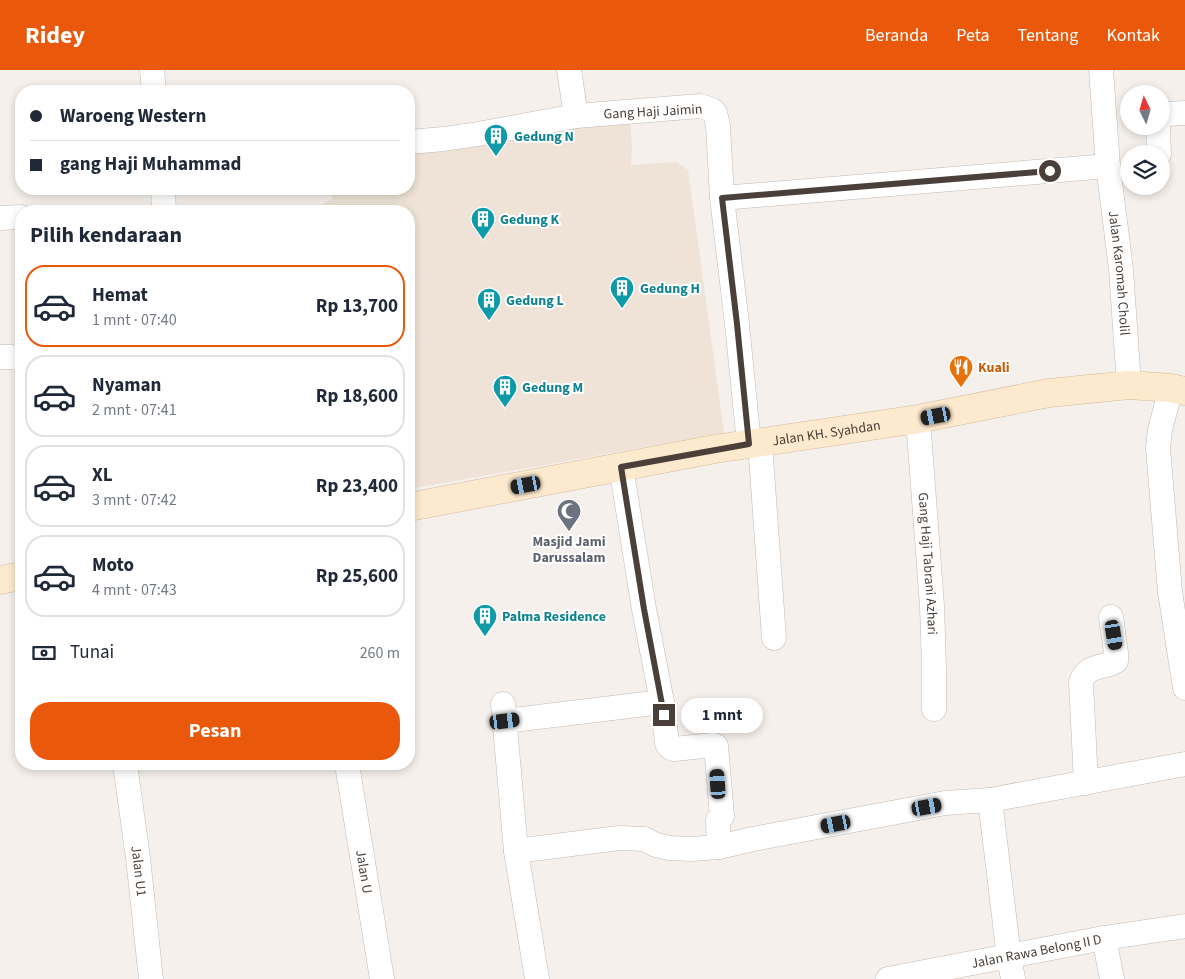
<!DOCTYPE html>
<html lang="id">
<head>
<meta charset="utf-8">
<style>
	body { margin:0; font-family:"Source Sans 3",sans-serif; background:#f6f6f7; color:#1f2937; height:100vh; display:flex; flex-direction:column; font-size:19px; white-space:nowrap }
	* { box-sizing:border-box; margin:0 }
	p { font-size:16px; color:#747a83 }
	.icon { flex:none; width:28px; height:28px; fill:none; stroke:currentColor; stroke-width:2; stroke-linecap:round; stroke-linejoin:round }
	.map { position:relative; flex:1; overflow:hidden }
	.drawer { position:absolute; left:15px; top:135px; width:400px; height:565px; display:flex; flex-direction:column; background:#fff; border-radius:20px; box-shadow:0 2px 8px #0003 }
	.drawer>* { flex:none }
	.guide { position:absolute; left:15px; top:15px; width:400px; height:110px; border-radius:20px; box-shadow:0 2px 8px #0003; display:grid; align-content:center; height:110px; padding:0 15px; background:#fff }
	.needle { width:32px; rotate:355deg }
	.fabs { position:absolute; left:1120px; top:15px; display:grid; gap:10px }
	.fabs a { display:grid; place-items:center; width:50px; height:50px; border-radius:50%; background:#fff; box-shadow:0 2px 8px #0003; font-size:25px }
	.end { position:absolute; width:22px; height:22px; margin:-11px; border:6px solid #4a4039; background:#fff; box-shadow:0 0 0 2px #fff }
	.from { border-radius:50% }
	.bubble { position:absolute; height:35px; border-radius:18px; background:#fff; box-shadow:0 2px 8px #0003; font-size:16px; font-weight:700; line-height:35px; text-align:center }
	.car { position:absolute; width:15px; height:30px; margin:-15px -8px; border-radius:6px; box-shadow:0 0 4px 1px #0007; background:linear-gradient(#222 24%,#8ab4d8 0 40%,#222 0 76%,#8ab4d8 0 86%,#222 0) }
	.guide b { display:flex; align-items:center; gap:18px; height:48px; font-size:19px }
	.guide b+b { border-top:1px solid #e0e1e3 }
	.guide i { width:12px; height:12px; background:#1f2937 }
	ul { padding:0; list-style:none }
	li { display:flex; align-items:center; gap:15px; height:82px; margin:0 10px 8px; padding:0 5px; border:2px solid #e0e1e3; border-radius:20px }
	li div { flex:1 }
	li b { display:block; font-size:19px }
	li em { font-style:normal; font-weight:700 }
	li.on { border-color:#ea580c }
	li>.icon { width:45px; height:45px; stroke-width:1.5 }
	h2 { padding:0 15px; font-size:22px; line-height:60px }
	.pay { display:flex; align-items:center; gap:12px; height:55px; padding:0 15px; font-size:19px }
	.pay p { margin-inline-start:auto }
	.cta { display:flex; gap:10px; margin-top:auto; padding:10px 15px }
	.cta a { flex:1; height:58px; border-radius:20px; background:#ea580c; color:#fff; font-size:20px; font-weight:700; line-height:58px; text-align:center }
	header { display:flex; align-items:center; gap:30px; box-sizing:border-box; height:70px; padding:0 25px; background:#ea580c; color:#fff }
	header strong { font-size:24px }
	nav { display:flex; gap:28px; margin-inline-start:auto; font-size:18px }
	.map>svg:first-child { display:block }
	.education { fill:#eee3d6 }
	.lines { fill:none; stroke-linecap:round; stroke-linejoin:round }
	.street-casing { stroke:#c4b9b1; stroke-width:25 }
	.secondary-casing { stroke:#d4bb9c; stroke-width:29 }
	.street { stroke:#fff; stroke-width:24 }
	.secondary { stroke:#fde9cd; stroke-width:28 }
	.route { stroke:#4a4039; stroke-width:6 }
	.labels { text-anchor:middle; stroke-width:4; stroke-linejoin:round; paint-order:stroke }
	.street-label { font-size:14px; fill:#4a4039; stroke:#fff }
	.culture-label { font-size:14px; font-weight:bold; fill:#0d838f; stroke:#fff; text-anchor:start }
	.food-label { font-size:14px; font-weight:bold; fill:#c56008; stroke:#fff; text-anchor:start }
	.worship-label { font-size:14px; font-weight:bold; fill:#5b616d; stroke:#fff }
</style>
</head>
<body>
<header>
<strong>Ridey</strong>
<nav><a>Beranda</a><a>Peta</a><a>Tentang</a><a>Kontak</a></nav>
</header>
<div class="map">
<svg width="1185" height="909" viewBox="0 0 1185 909">
	<rect width="100%" height="100%" fill="#f5f0eb"/>
	<!-- education -->
	<path class="education" d="M630,47L632,78L631,95L677,92L688,100L724,363L409,419V141H303L316,138L332,129V119H409V75Z"/>
	<g class="lines">
		<defs>
			<g id="street">
				<path d="M152,0L154,21"/>
				<path d="M569,0L576,46"/>
				<path id="s1" d="M1101,0L1108,96L1121,199L1129,315"/>
				<path d="M1161,47L1167,44L1185,43"/>
				<path d="M1158,56L1159,84"/>
				<path d="M409,72L444,69L478,64L576,46L700,36L712,40L715,43L718,55L722,128L737,254L749,374"/>
				<path d="M163,119L164,141"/>
				<path d="M722,128L1108,96"/>
				<path d="M0,148L21,147"/>
				<path d="M0,287H11L21,289"/>
				<path d="M1171,318L1160,360L1158,378L1170,522L1185,618"/>
				<path id="s2" d="M918,349L932,536L934,596V639"/>
				<path d="M760,373L774,568"/>
				<path d="M621,397L644,539L662,632L667,673C668,677 670,678 674,679L714,675L716,676L722,746L718,750L719,777"/>
				<path d="M503,634L516,781L537,909"/>
				<path d="M505,651L662,632"/>
				<path id="s3" d="M125,694L138,788L151,909"/>
				<path id="s4" d="M347,694L382,909"/>
				<path d="M1086,713L1081,612C1087,594 1103,599 1116,591V583L1111,547"/>
				<path d="M990,730L1009,887L1013,909"/>
				<path d="M516,781L619,768L644,769L656,775L670,778L691,779L719,777L753,769L945,733L990,730L1185,694"/>
				<path d="M1104,868L1112,909"/>
				<path id="s5" d="M888,909L1104,868L1185,856"/>
			</g>
			<g id="secondary">
				<path id="s6" d="M409,437L715,379L918,349L1049,323L1129,315L1171,318L1185,321"/>
				<path d="M0,510L21,506"/>
			</g>
		</defs>
		<!-- street casing -->
		<use href="#street" class="street-casing"/>
		<!-- secondary casing -->
		<use href="#secondary" class="secondary-casing"/>
		<!-- street -->
		<use href="#street" class="street"/>
		<!-- secondary -->
		<use href="#secondary" class="secondary"/>
	</g>
	<g class="lines">
		<!-- route -->
		<path class="route" d="M664,645L644,539L621,397L749,374L737,254L722,128L1050,101"/>
	</g>
	<!-- icons -->
	<defs>
		<symbol id="building-pin" viewBox="-11 -11 22 30"><path d="M0 17L-7.5 6A9.5 9.5 0 1 1 7.5 6Z" fill="#0f9aa8" stroke="#fff"/><path d="M-4-6H4V6H1V3H-1V6H-4ZM-2.5-4.3h1.7v1.8h-1.7ZM.8-4.3h1.7v1.8H.8ZM-2.5-1h1.7V.8h-1.7ZM.8-1h1.7V.8H.8Z" fill="#fff"/></symbol>
		<symbol id="restaurant-pin" viewBox="-11 -11 22 30"><path d="M0 17L-7.5 6A9.5 9.5 0 1 1 7.5 6Z" fill="#e8710a" stroke="#fff"/><path d="M-5-6h1v4h1v-4h1v4h1v-4h1v5L-1.5 .5V6h-2V.5L-5-1ZM5-6V6H3V1.5H1.5Q1.5-4 5-6Z" fill="#fff"/></symbol>
		<symbol id="mosque-pin" viewBox="-11 -11 22 30"><path d="M0 17L-7.5 6A9.5 9.5 0 1 1 7.5 6Z" fill="#6b7280" stroke="#fff"/><path d="M3.5-4.9A6 6 0 1 0 3.5 4.9A5 5 0 1 1 3.5-4.9Z" fill="#fff"/></symbol>
	</defs>
	<g fill-rule="evenodd">
		<use href="#building-pin" x="482" y="52" width="28" height="38"/>
		<use href="#building-pin" x="469" y="135" width="28" height="38"/>
		<use href="#building-pin" x="608" y="204" width="28" height="38"/>
		<use href="#building-pin" x="475" y="216" width="28" height="38"/>
		<use href="#restaurant-pin" x="947" y="283" width="28" height="38"/>
		<use href="#building-pin" x="491" y="303" width="28" height="38"/>
		<use href="#mosque-pin" x="555" y="427" width="28" height="38"/>
		<use href="#building-pin" x="471" y="532" width="28" height="38"/>
	</g>
	<g class="labels">
		<!-- street labels -->
		<g class="street-label">
			<text transform="translate(653 41) rotate(-3)" y="5">Gang Haji Jaimin</text>
			<text dy="5" stroke="none"><textPath href="#s1" startOffset="204">Jalan Karomah Cholil</textPath></text>
			<text dy="5" stroke="none"><textPath href="#s6" startOffset="424">Jalan KH. Syahdan</textPath></text>
			<text dy="5" stroke="none"><textPath href="#s2" startOffset="145">Gang Haji Tabrani Azhari</textPath></text>
			<text dy="5" stroke="none"><textPath href="#s3" startOffset="108">Jalan U1</textPath></text>
			<text dy="5" stroke="none"><textPath href="#s4" startOffset="109">Jalan U</textPath></text>
			<text dy="5" stroke="none"><textPath href="#s5" startOffset="151">Jalan Rawa Belong II D</textPath></text>
		</g>
		<!-- culture labels -->
		<g class="culture-label">
			<text x="514" y="71">Gedung N</text>
			<text x="500" y="154">Gedung K</text>
			<text x="640" y="223">Gedung H</text>
			<text x="506" y="235">Gedung L</text>
			<text x="522" y="322">Gedung M</text>
			<text x="502" y="551">Palma Residence</text>
		</g>
		<!-- food labels -->
		<g class="food-label">
			<text x="978" y="302">Kuali</text>
		</g>
		<!-- worship labels -->
		<g class="worship-label">
			<text x="569" y="476">Masjid Jami<tspan x="569" dy="16">Darussalam</tspan></text>
		</g>
	</g>
</svg>
<div class="fabs">
<a><svg class="needle" viewBox="-14 -14 28 28"><path d="M0-13l5 13h-10z" fill="#e53935"/><path d="M0 13l5-13h-10z" fill="#747a83"/></svg></a>
<a><svg class="icon" aria-label="layers" viewBox="0 0 24 24"><path d="M12 4l9 5-9 5-9-5zM3 14l9 5 9-5"/></svg></a>
</div>
<i class="end from" style="left:1050px;top:101px"></i>
<i class="end" style="left:664px;top:645px"></i>
<div class="bubble" style="left:681px;top:628px;width:82px">1 mnt</div>
<i class="car" style="left:936px;top:346px;rotate:259deg"></i>
<i class="car" style="left:526px;top:415px;rotate:259deg"></i>
<i class="car" style="left:1114px;top:565px;rotate:171deg"></i>
<i class="car" style="left:505px;top:651px;rotate:83deg"></i>
<i class="car" style="left:718px;top:714px;rotate:356deg"></i>
<i class="car" style="left:927px;top:737px;rotate:80deg"></i>
<i class="car" style="left:836px;top:754px;rotate:259deg"></i>
<div class="guide">
<b><i class="from"></i>Waroeng Western</b>
<b><i></i>gang Haji Muhammad</b>
</div>
<section class="drawer">
<h2>Pilih kendaraan</h2>
<ul>
<li class="on"><svg class="icon" aria-label="car" viewBox="0 0 24 24"><path d="M5 17H2v-5l4-1 3-4h7l3 4 3 1v5h-3M9 17h6M6 11h13"/><circle cx="7" cy="17" r="2"/><circle cx="17" cy="17" r="2"/></svg><div><b>Hemat</b><p>1 mnt · 07:40</p></div><em>Rp 13,700</em></li>
<li><svg class="icon" aria-label="car" viewBox="0 0 24 24"><path d="M5 17H2v-5l4-1 3-4h7l3 4 3 1v5h-3M9 17h6M6 11h13"/><circle cx="7" cy="17" r="2"/><circle cx="17" cy="17" r="2"/></svg><div><b>Nyaman</b><p>2 mnt · 07:41</p></div><em>Rp 18,600</em></li>
<li><svg class="icon" aria-label="car" viewBox="0 0 24 24"><path d="M5 17H2v-5l4-1 3-4h7l3 4 3 1v5h-3M9 17h6M6 11h13"/><circle cx="7" cy="17" r="2"/><circle cx="17" cy="17" r="2"/></svg><div><b>XL</b><p>3 mnt · 07:42</p></div><em>Rp 23,400</em></li>
<li><svg class="icon" aria-label="car" viewBox="0 0 24 24"><path d="M5 17H2v-5l4-1 3-4h7l3 4 3 1v5h-3M9 17h6M6 11h13"/><circle cx="7" cy="17" r="2"/><circle cx="17" cy="17" r="2"/></svg><div><b>Moto</b><p>4 mnt · 07:43</p></div><em>Rp 25,600</em></li>
</ul>
<div class="pay"><svg class="icon" aria-label="cash" viewBox="0 0 24 24"><path d="M3 7h18v10H3z"/><circle cx="12" cy="12" r="2"/></svg>Tunai<p>260 m</p></div>
<div class="cta"><a>Pesan</a></div>
</section>
</div>
</body>
</html>
